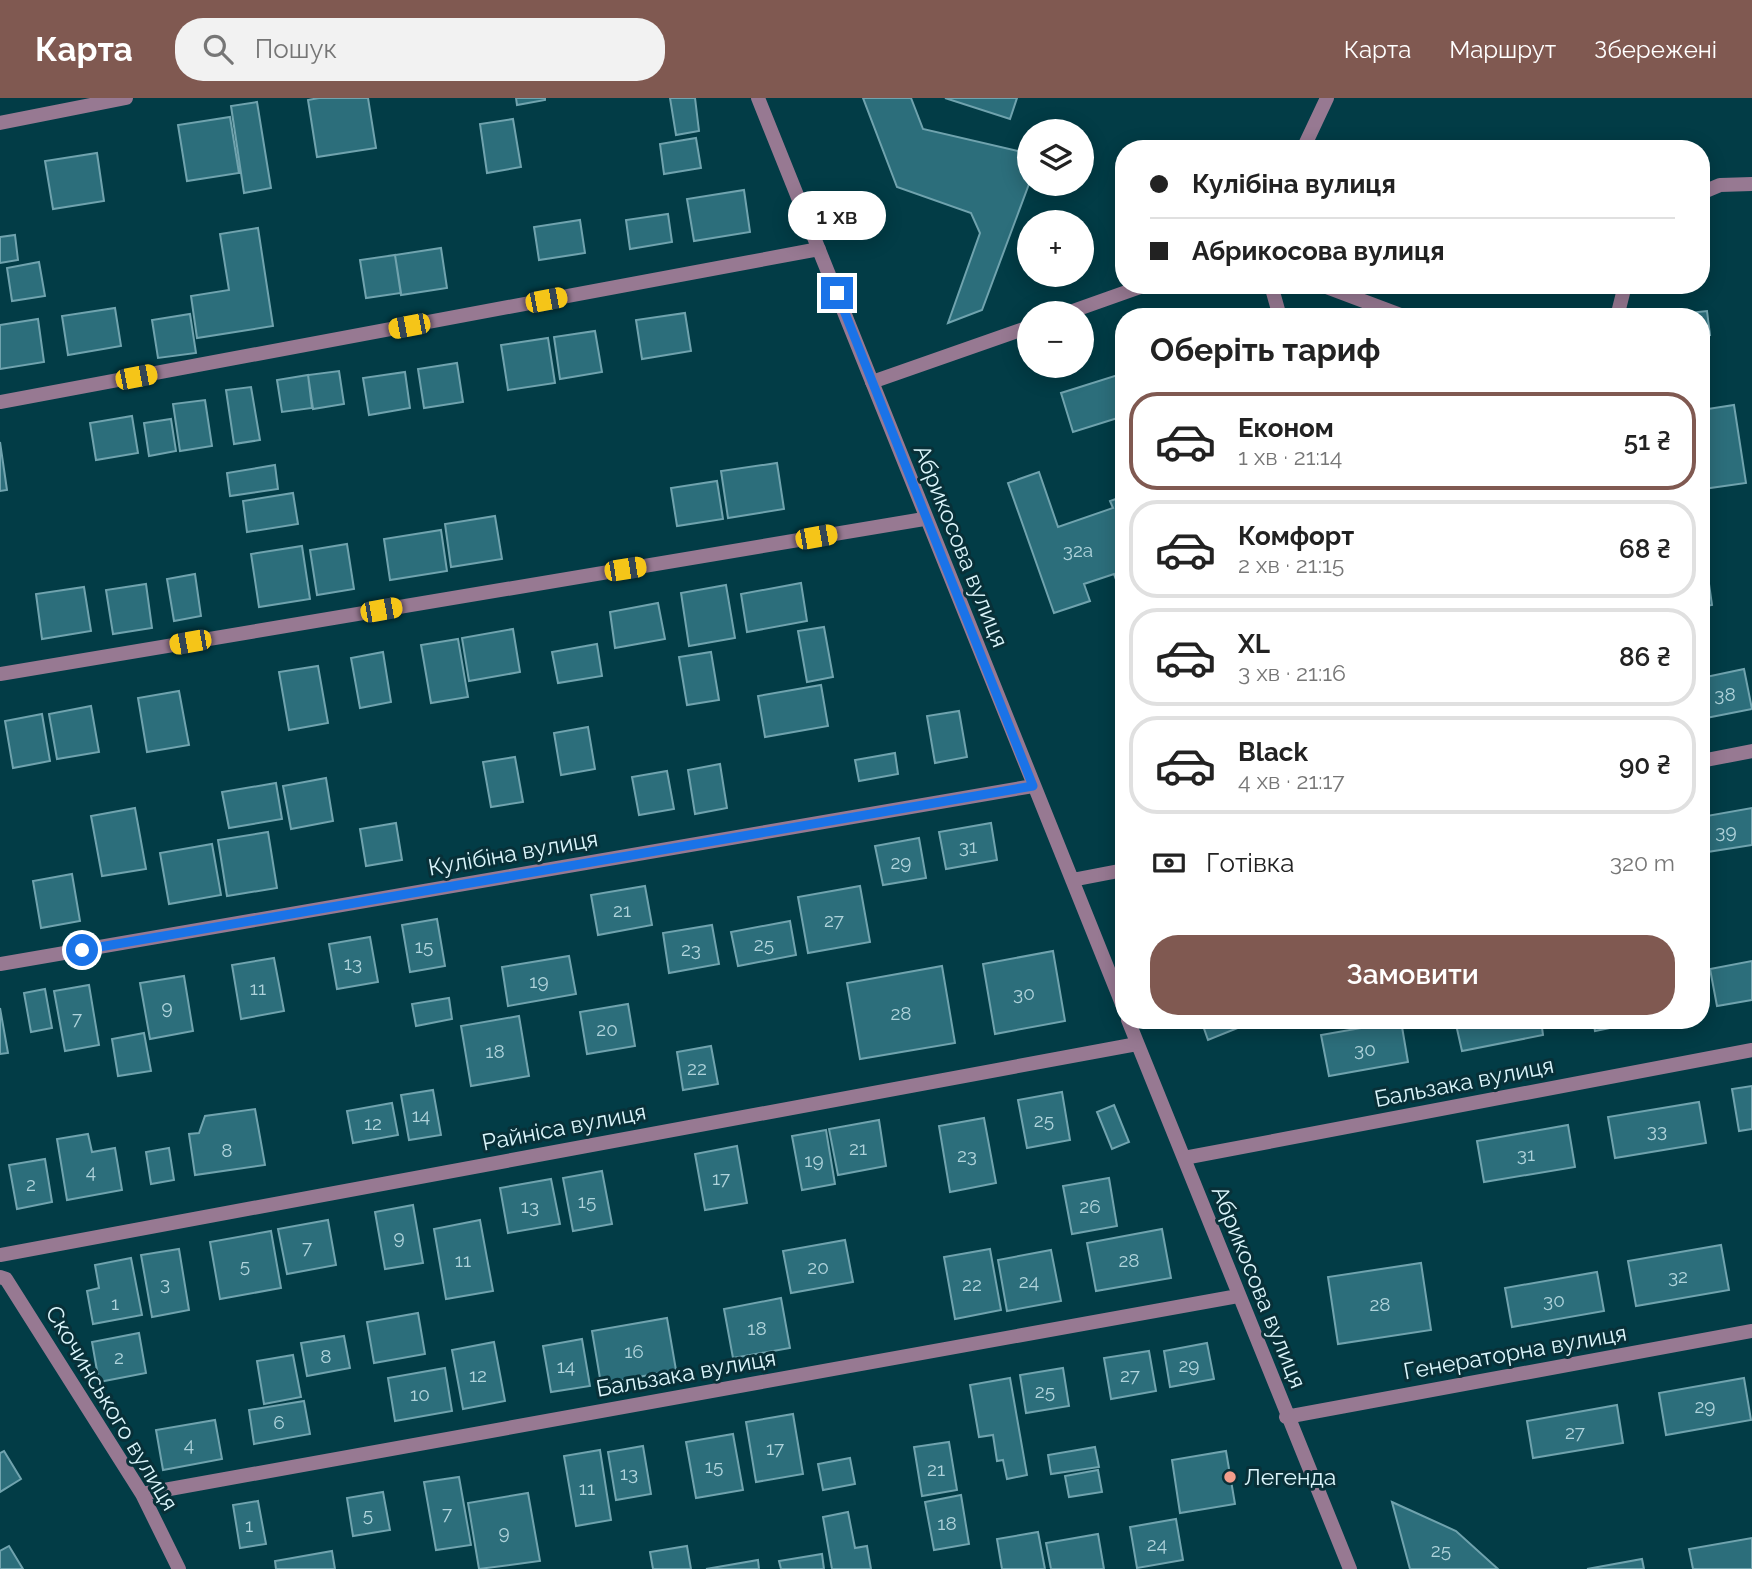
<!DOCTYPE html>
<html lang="uk">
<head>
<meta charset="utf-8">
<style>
	body { margin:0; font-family:Raleway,sans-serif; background:#f2f2f2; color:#222; height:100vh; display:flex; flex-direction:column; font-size:26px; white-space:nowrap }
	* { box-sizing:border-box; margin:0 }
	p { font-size:23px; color:#767676 }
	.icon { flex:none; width:38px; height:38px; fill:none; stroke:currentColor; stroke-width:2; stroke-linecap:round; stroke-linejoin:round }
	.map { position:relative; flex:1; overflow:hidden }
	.drawer { position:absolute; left:1115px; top:210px; width:595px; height:721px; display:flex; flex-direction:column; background:#fff; border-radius:28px; box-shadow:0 4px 18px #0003 }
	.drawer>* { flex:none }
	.hud { position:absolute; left:1115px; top:42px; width:595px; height:154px; border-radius:28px; box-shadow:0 4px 18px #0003; display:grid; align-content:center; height:154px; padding:0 35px; background:#fff }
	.fabs { position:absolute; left:1017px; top:21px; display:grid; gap:14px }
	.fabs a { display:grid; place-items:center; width:77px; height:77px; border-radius:50%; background:#fff; box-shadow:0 4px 18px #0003; font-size:35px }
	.end { position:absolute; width:32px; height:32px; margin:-16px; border:9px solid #1a73e8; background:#fff; box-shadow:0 0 0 4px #fff }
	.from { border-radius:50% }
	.bubble { position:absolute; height:49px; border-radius:24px; background:#fff; box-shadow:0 4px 18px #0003; font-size:23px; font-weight:600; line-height:49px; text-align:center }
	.car { position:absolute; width:21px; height:42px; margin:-21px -10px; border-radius:9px; box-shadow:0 0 5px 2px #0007; background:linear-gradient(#f5c518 24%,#345 0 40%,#f5c518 0 76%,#345 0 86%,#f5c518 0) }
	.hud b { display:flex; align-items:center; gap:24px; height:66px; font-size:26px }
	.hud b+b { border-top:2px solid #e0e0e0 }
	.hud i { width:18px; height:18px; background:#222 }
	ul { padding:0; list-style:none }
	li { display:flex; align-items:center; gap:21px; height:98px; margin:0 14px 10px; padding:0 21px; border:4px solid #e0e0e0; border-radius:28px }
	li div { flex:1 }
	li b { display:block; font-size:26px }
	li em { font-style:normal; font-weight:600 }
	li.selected { border-color:#805951 }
	li>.icon { width:63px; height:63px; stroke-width:1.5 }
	h2 { padding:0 35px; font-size:32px; line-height:84px }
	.pay { display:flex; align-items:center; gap:18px; height:77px; padding:0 35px; font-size:26px }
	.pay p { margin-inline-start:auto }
	.button { display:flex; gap:14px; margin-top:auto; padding:14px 35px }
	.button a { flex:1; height:80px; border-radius:28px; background:#805951; color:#fff; font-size:28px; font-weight:600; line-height:80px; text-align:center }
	header { display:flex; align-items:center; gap:42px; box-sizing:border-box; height:98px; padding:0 35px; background:#805951; color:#fff }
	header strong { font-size:33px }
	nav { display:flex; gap:38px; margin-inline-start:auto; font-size:24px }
	.search { width:490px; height:63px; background:#f2f2f2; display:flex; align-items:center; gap:18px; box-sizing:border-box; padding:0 24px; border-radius:28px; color:#767676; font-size:26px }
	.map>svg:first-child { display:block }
	.building { fill:#2c6e7b; stroke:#70a3ae; stroke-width:2 }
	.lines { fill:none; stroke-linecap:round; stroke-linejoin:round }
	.service { stroke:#977992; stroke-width:14 }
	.minor { stroke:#977992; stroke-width:14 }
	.route { stroke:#1a73e8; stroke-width:9 }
	.poi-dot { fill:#f49d8b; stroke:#083038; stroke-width:2.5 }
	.labels { text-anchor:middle; stroke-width:6; stroke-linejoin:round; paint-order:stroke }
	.number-label { font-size:19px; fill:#afd3db }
	.street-label { font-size:23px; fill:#dbf5fb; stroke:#083038 }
	.poi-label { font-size:23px; fill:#dbf5fb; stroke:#083038; text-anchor:start }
</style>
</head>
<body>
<header>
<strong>Карта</strong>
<div class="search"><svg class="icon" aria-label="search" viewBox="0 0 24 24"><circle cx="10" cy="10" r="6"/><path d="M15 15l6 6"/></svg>Пошук</div>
<nav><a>Карта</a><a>Маршрут</a><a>Збережені</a></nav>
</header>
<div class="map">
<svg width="1752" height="1471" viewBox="0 0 1752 1471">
	<rect width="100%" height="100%" fill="#023c46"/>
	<!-- building -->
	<path class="building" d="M319,0H368L376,50L317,59L308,2Z
		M516,0H545V2L517,7Z
		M670,0H695L699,33L676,37Z
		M863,0H911L923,31L1018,53L1029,86L982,212L948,225L980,135L971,115L897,89Z
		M945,0H1017L1010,21Z
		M257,4L271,90L244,95L231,8Z
		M230,19L239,75L187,83L178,27Z
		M513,21L521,69L487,75L480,26Z
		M696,40L701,70L664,76L660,46Z
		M97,55L104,103L53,111L45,63Z
		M744,92L750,134L694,143L687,101Z
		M668,116L672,144L630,151L626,122Z
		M580,122L585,155L539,162L534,129Z
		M258,130L273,228L197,240L191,198L229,192L220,136Z
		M15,137L18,162L0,165V139Z
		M441,150L447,190L401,197L395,157Z
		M395,157L401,195L366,200L360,162Z
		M39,164L45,198L12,203L7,170Z
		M115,210L121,248L68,257L62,218Z
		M1707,213L1710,237L1701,238V219H1680V216Z
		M685,215L691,253L642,261L636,222Z
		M190,216L196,255L158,260L152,222Z
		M38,221L44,264L0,271V227Z
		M595,233L602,274L560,281L554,239Z
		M548,240L555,285L508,292L501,247Z
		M457,265L463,304L424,310L418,271Z
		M339,273L344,306L313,311L308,277Z
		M405,274L410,310L369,317L363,280Z
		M1124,275V318L1073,334L1061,295Z
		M308,277L312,310L282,314L277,282Z
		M251,289L260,342L234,346L226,292Z
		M205,302L212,348L180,353L173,306Z
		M1734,307L1746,385L1703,391L1701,312Z
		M132,318L138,355L96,362L90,325Z
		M171,321L176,353L149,358L144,325Z
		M0,344L7,392L0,393Z
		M777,365L784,411L728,420L721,373Z
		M275,367L278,391L230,398L227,375Z
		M1039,374L1058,429L1113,410L1110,403L1124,398V489L1119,490L1114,476L1084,486L1090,503L1054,515L1008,385Z
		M717,383L723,421L677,428L671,390Z
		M293,395L298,426L247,434L243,403Z
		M495,418L502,461L451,469L445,426Z
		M441,432L447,473L390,482L384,441Z
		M347,446L354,491L317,497L310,452Z
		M302,448L310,501L259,509L251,456Z
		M195,476L201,518L174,523L167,481Z
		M1708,479L1712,507L1701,509V480Z
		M801,485L807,523L747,534L741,496Z
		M146,486L152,530L113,536L106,492Z
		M726,487L735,540L689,548L681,495Z
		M84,489L91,533L42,541L36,496Z
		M658,505L665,541L615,550L610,514Z
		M824,529L833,579L807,584L798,533Z
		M513,531L520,574L469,583L462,540Z
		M458,541L468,599L431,605L421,547Z
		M597,546L602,578L558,585L552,554Z
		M383,554L391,604L360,610L351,560Z
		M711,554L719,602L687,607L679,559Z
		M318,568L328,625L289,632L279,574Z
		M1744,571L1752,611L1701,621V580Z
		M821,587L828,628L765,639L758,598Z
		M179,593L189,647L147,654L138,600Z
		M91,608L99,654L57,661L49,616Z
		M959,613L967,659L935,665L927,618Z
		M42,616L50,663L13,670L5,623Z
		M588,629L595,671L561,677L554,635Z
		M895,655L898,676L859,683L855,662Z
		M515,659L523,704L491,709L483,664Z
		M720,666L727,710L695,716L688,672Z
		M667,673L674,711L639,717L632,679Z
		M326,680L333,723L291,731L283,688Z
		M276,685L282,721L229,730L222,694Z
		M135,710L146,771L102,778L91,718Z
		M1752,710V747L1701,755V719Z
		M396,725L402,762L366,768L360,731Z
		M991,725L997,762L946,771L939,734Z
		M268,734L277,790L227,798L218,742Z
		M919,740L926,780L883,787L875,748Z
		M212,746L221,797L169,806L160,755Z
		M72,776L80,823L41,830L33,783Z
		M645,788L652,827L598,837L591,797Z
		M860,788L870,844L808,855L798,799Z
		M437,821L445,868L410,874L402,827Z
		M790,823L796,857L738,868L731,834Z
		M712,827L719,866L669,875L663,835Z
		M370,839L378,884L337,891L329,846Z
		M1053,853L1065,923L995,936L983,866Z
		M569,858L576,896L508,908L502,869Z
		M274,860L284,913L241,921L232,867Z
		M1752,863V902L1717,908L1710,871Z
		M942,868L955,945L860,961L847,885Z
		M184,878L193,933L150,941L140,885Z
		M89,887L99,947L65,953L54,893Z
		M45,891L52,930L31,934L24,895Z
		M449,900L452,921L416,928L412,906Z
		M628,906L635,948L587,956L580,914Z
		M0,910L8,955L0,956Z
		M519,918L529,978L471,988L461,928Z
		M1201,922H1255V923L1208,942Z
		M1455,922H1541L1543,937L1462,953Z
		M1593,922H1649L1595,933Z
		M1401,923L1408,964L1329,978L1321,937Z
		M144,935L151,973L118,978L112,941Z
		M711,948L718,986L683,992L677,954Z
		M1752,988V1031L1739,1033L1732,991Z
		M433,992L441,1037L409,1042L401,997Z
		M1062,994L1070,1042L1027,1050L1018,1002Z
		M1699,1004L1706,1045L1615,1060L1608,1019Z
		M392,1005L398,1037L353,1045L347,1013Z
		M1114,1007L1129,1044L1112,1051L1097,1014Z
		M255,1011L265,1067L195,1077L189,1036L199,1035L205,1018Z
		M984,1020L996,1085L950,1094L939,1028Z
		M879,1022L886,1068L838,1077L829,1031Z
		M1568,1027L1575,1069L1484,1084L1477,1043Z
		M826,1032L835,1086L802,1092L792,1038Z
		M88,1036L92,1054L115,1050L122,1092L67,1102L57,1041Z
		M737,1048L747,1105L705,1112L695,1056Z
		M169,1050L174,1082L151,1086L146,1054Z
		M45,1061L52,1104L17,1111L9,1067Z
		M602,1073L612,1126L573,1133L563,1080Z
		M1109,1080L1117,1128L1072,1136L1063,1088Z
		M551,1081L560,1126L508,1135L500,1090Z
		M413,1107L423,1165L385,1171L375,1114Z
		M328,1122L336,1167L287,1176L278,1131Z
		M480,1122L493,1193L446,1201L434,1131Z
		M1162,1131L1171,1180L1096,1193L1087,1145Z
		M271,1133L281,1190L220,1201L210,1144Z
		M845,1142L853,1184L791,1195L783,1153Z
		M1721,1147L1729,1192L1636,1208L1628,1163Z
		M179,1151L189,1212L152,1219L141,1157Z
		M990,1151L1001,1212L955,1221L944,1159Z
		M1051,1152L1061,1203L1007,1213L998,1162Z
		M131,1160L142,1217L93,1226L87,1193L99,1190L95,1167Z
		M1421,1165L1431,1232L1338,1246L1328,1179Z
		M1597,1174L1604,1213L1512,1229L1505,1190Z
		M781,1200L790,1250L733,1260L724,1211Z
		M418,1215L425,1256L374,1265L367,1224Z
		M667,1220L676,1272L601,1286L592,1233Z
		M139,1235L146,1275L99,1284L92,1244Z
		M344,1238L350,1270L307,1278L301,1245Z
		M582,1241L590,1288L551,1294L543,1248Z
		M494,1244L505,1303L463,1311L452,1252Z
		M1207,1245L1214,1281L1170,1289L1164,1253Z
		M1149,1253L1156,1293L1111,1301L1104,1260Z
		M293,1257L301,1299L264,1306L257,1263Z
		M445,1270L452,1313L395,1323L388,1280Z
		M1063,1270L1069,1308L1026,1315L1020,1277Z
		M1010,1280L1027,1377L1007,1381L1003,1362L997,1363L993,1337L979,1339L970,1287Z
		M1744,1280L1751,1322L1666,1337L1659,1295Z
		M304,1303L310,1336L254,1346L249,1312Z
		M1617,1307L1623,1345L1533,1360L1527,1323Z
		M793,1316L803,1376L756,1384L746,1324Z
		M215,1322L222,1361L163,1372L156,1332Z
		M733,1336L743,1392L696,1400L686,1344Z
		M949,1344L957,1392L922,1398L914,1349Z
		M643,1348L651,1396L616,1402L608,1354Z
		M1095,1349L1099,1369L1051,1376L1048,1357Z
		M600,1352L611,1422L576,1428L564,1358Z
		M4,1353L21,1381L0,1394V1355Z
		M1226,1353L1235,1406L1180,1415L1172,1362Z
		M850,1360L855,1386L823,1392L818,1366Z
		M1098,1372L1102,1394L1069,1399L1065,1378Z
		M459,1379L471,1447L436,1452L424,1384Z
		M383,1394L390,1432L353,1438L347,1400Z
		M528,1395L540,1463L479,1471L468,1405Z
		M961,1397L969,1446L934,1452L925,1404Z
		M258,1403L266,1446L240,1450L233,1407Z
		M1392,1404L1456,1433L1498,1471H1410Z
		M848,1414L855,1450L867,1448L871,1471H832L823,1419Z
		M1176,1421L1183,1462L1137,1470L1130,1429Z
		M1038,1434L1045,1471H1002L997,1441Z
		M1098,1436L1104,1471H1051L1046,1445Z
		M1752,1440V1471H1693L1689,1451Z
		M9,1448L23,1471H0V1453Z
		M687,1448L691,1471H653L650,1454Z
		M332,1453L335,1471H276L275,1463Z
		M822,1456L824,1471H781L779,1463Z
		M1642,1461L1644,1471H1587Z
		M758,1462L759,1471H706Z"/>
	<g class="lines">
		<!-- service -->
		<path class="service" d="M1303,51L1327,0
			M1701,95L1720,87L1752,86
			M1271,187L1280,219
			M1321,187L1406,219
			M1067,215L1146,187
			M1617,219L1625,187
			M872,284L1029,229"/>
		<!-- minor -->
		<path class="minor" d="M758,0L1124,911
			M0,25L126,0
			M0,304L819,151
			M0,576L924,421
			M1701,663L1752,653
			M1072,782L1124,772
			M0,866L1033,688
			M1128,922L1350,1471
			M1184,1060L1752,952
			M0,1157L1137,946
			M0,1179L6,1181L142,1396L179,1471
			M1286,1319L1752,1233
			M142,1396L1238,1198"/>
	</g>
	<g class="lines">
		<!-- route -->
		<path class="route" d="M82,852L1033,688L837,195"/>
	</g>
	<!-- markers -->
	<circle class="poi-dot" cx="1230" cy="1379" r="7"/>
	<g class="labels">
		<!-- number labels -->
		<g class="number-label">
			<text x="1078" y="459">32а</text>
			<text x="1725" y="603">38</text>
			<text x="1726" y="740">39</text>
			<text x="968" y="755">31</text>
			<text x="901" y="771">29</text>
			<text x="622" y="819">21</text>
			<text x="834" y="829">27</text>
			<text x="764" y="853">25</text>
			<text x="424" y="855">15</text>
			<text x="691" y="858">23</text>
			<text x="353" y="872">13</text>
			<text x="539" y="890">19</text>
			<text x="258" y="897">11</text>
			<text x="1024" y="902">30</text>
			<text x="167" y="916">9</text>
			<text x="901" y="922">28</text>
			<text x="77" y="927">7</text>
			<text x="607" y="938">20</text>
			<text x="1365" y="958">30</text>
			<text x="495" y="960">18</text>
			<text x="697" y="977">22</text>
			<text x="421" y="1024">14</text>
			<text x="1044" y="1029">25</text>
			<text x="373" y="1032">12</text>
			<text x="1657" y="1039">33</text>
			<text x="858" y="1057">21</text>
			<text x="227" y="1059">8</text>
			<text x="1526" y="1063">31</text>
			<text x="967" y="1064">23</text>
			<text x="814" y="1069">19</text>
			<text x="91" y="1080">4</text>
			<text x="721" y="1087">17</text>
			<text x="31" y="1093">2</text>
			<text x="587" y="1110">15</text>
			<text x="530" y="1115">13</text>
			<text x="1090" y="1115">26</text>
			<text x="399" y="1146">9</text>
			<text x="307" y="1156">7</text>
			<text x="463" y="1169">11</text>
			<text x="1129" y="1169">28</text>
			<text x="245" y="1174">5</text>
			<text x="818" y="1176">20</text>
			<text x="1678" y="1185">32</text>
			<text x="1029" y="1190">24</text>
			<text x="165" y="1192">3</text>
			<text x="972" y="1193">22</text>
			<text x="1554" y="1209">30</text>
			<text x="115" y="1212">1</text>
			<text x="1380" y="1213">28</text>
			<text x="757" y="1237">18</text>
			<text x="634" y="1260">16</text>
			<text x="326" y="1265">8</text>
			<text x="119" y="1266">2</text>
			<text x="1189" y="1274">29</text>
			<text x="566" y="1275">14</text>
			<text x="478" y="1284">12</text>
			<text x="1130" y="1284">27</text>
			<text x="1045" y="1300">25</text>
			<text x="420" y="1303">10</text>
			<text x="1705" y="1315">29</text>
			<text x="279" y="1331">6</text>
			<text x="1575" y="1341">27</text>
			<text x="189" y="1353">4</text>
			<text x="775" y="1357">17</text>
			<text x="714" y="1375">15</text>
			<text x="936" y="1378">21</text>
			<text x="629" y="1382">13</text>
			<text x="587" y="1397">11</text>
			<text x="447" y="1422">7</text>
			<text x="368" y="1423">5</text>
			<text x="947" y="1432">18</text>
			<text x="249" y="1434">1</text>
			<text x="504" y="1441">9</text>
			<text x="1157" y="1453">24</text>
			<text x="1441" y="1459">25</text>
		</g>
		<!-- street labels -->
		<g class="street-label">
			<text transform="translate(961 448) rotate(68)" y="8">Абрикосова вулиця</text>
			<text transform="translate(513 755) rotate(-10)" y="8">Кулібіна вулиця</text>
			<text transform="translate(1464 984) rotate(-11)" y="8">Бальзака вулиця</text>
			<text transform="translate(564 1029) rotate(-11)" y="8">Райніса вулиця</text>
			<text transform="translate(1259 1189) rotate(68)" y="8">Абрикосова вулиця</text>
			<text transform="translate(1515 1254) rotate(-10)" y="8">Генераторна вулиця</text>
			<text transform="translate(686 1275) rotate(-10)" y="8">Бальзака вулиця</text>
			<text transform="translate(112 1310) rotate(59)" y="8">Скочинського вулиця</text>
		</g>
		<!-- poi labels -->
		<g class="poi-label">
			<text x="1244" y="1387">Легенда</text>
		</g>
	</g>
</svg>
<div class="fabs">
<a><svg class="icon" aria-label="layers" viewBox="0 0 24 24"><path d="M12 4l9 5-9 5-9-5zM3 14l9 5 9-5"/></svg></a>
<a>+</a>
<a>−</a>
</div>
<i class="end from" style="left:82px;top:852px"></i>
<i class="end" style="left:837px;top:195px"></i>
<div class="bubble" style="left:788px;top:93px;width:98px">1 хв</div>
<i class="car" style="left:546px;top:202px;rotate:79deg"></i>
<i class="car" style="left:409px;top:228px;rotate:259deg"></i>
<i class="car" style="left:136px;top:279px;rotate:79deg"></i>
<i class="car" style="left:816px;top:439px;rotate:80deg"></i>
<i class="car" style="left:625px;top:471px;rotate:81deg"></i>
<i class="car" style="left:381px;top:512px;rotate:80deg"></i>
<i class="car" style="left:190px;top:544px;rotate:260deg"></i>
<div class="hud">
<b><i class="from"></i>Кулібіна вулиця</b>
<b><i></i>Абрикосова вулиця</b>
</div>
<section class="drawer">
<h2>Оберіть тариф</h2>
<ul>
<li class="selected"><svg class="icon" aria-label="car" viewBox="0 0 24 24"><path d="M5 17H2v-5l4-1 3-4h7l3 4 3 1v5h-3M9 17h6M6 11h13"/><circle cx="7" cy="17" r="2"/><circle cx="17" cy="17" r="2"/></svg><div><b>Економ</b><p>1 хв · 21:14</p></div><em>51 ₴</em></li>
<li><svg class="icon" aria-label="car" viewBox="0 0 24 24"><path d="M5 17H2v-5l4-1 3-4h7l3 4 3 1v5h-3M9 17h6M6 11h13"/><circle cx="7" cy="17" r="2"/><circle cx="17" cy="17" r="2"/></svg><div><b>Комфорт</b><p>2 хв · 21:15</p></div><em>68 ₴</em></li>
<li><svg class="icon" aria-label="car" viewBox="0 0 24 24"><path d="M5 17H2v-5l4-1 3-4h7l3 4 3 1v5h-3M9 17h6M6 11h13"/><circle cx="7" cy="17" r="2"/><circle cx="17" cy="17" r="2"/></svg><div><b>XL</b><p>3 хв · 21:16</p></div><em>86 ₴</em></li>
<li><svg class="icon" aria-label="car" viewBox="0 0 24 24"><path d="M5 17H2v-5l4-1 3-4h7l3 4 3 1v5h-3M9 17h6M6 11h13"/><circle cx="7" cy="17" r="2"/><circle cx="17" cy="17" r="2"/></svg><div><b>Black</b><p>4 хв · 21:17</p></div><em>90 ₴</em></li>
</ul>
<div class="pay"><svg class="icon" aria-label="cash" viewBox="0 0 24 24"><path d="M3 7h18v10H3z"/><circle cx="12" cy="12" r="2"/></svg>Готівка<p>320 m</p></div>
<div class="button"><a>Замовити</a></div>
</section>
</div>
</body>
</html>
